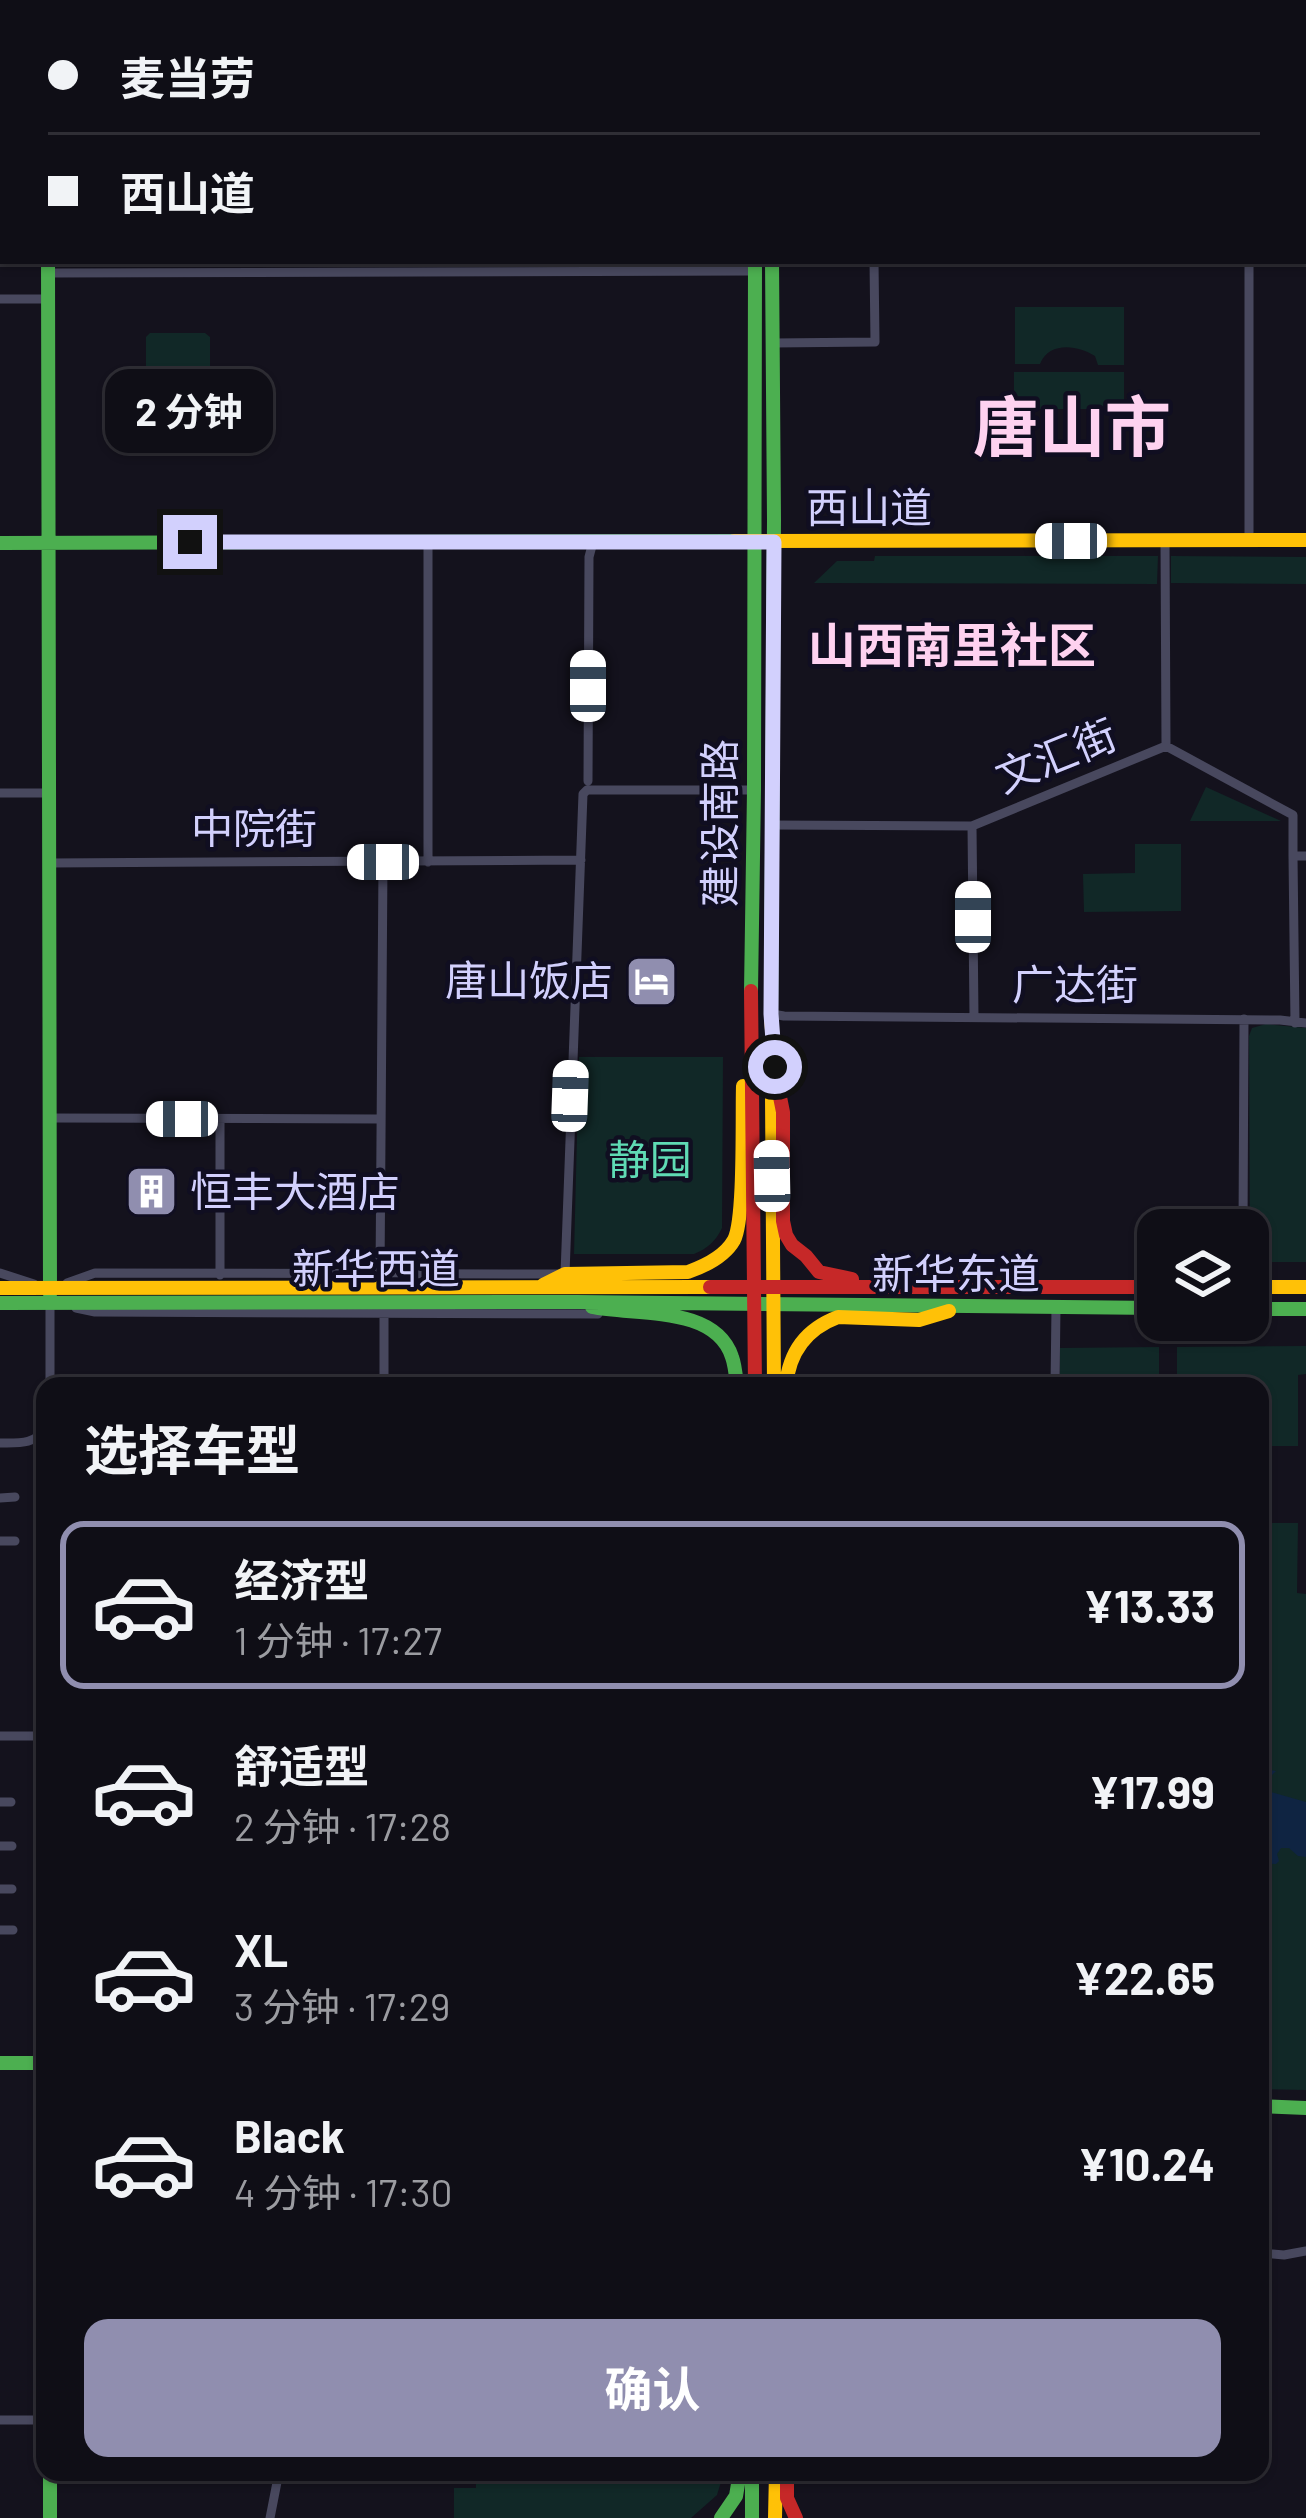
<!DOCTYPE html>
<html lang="zh">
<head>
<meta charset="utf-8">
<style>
	body { margin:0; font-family:Barlow,"Noto Sans SC",sans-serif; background:#18171f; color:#f1f3f6; height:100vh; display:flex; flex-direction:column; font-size:45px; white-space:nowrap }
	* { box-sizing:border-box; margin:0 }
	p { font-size:39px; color:#9b9ca1 }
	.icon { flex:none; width:66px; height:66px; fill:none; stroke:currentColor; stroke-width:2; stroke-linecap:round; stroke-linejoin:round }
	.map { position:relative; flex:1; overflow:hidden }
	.drawer { position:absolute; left:36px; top:1377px; width:1233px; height:1104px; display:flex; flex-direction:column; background:#0f0e16; border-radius:24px; box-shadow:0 3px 9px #0004,0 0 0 3px #2f2e35 }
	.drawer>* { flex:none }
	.hud { position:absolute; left:0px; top:0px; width:1308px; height:264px; box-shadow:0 3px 9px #0004,0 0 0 3px #2f2e35; display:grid; align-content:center; height:264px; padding:0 48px; background:#0f0e16 }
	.tools { position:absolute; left:1137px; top:1209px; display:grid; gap:24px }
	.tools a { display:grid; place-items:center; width:132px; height:132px; border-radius:24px; background:#0f0e16; box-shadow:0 3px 9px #0004,0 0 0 3px #2f2e35; font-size:60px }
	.end { position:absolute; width:54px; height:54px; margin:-27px; border:15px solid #d2d0fd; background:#111; box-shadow:0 0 0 6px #111 }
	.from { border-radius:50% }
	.bubble { position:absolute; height:84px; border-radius:24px; background:#0f0e16; box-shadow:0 3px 9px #0004,0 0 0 3px #2f2e35; font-size:39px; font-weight:700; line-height:84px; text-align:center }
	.car { position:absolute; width:36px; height:72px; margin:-36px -18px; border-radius:15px; box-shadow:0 0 9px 3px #0007; background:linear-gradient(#fff 24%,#345 0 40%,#fff 0 76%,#345 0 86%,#fff 0) }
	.hud b { display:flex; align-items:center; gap:42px; height:114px; font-size:45px }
	.hud b+b { border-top:3px solid #2f2e35 }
	.hud i { width:30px; height:30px; background:#f1f3f6 }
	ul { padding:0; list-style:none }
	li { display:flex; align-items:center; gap:36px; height:168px; margin:0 24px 18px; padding:0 24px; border:6px solid transparent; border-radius:24px }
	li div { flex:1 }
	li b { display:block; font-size:45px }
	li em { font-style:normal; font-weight:700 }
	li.on { border-color:#908eaf }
	li>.icon { width:108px; height:108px; stroke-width:1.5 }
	h2 { padding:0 48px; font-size:54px; line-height:144px }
	.action { display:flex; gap:24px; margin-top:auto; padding:24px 48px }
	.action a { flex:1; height:138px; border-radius:24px; background:#908eaf; color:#fff; font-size:48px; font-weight:700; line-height:138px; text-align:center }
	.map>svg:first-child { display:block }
	.green { fill:#112827 }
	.water { fill:#0f2442 }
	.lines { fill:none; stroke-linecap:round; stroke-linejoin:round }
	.street-tunnel { stroke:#302e3f; stroke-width:9; stroke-dasharray:9 4.5; stroke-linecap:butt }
	.street { stroke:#48485e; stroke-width:9 }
	.fast { stroke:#4caf50; stroke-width:14 }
	.slow { stroke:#ffc107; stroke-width:14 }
	.jam { stroke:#c62828; stroke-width:14 }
	.route { stroke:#d2d0fd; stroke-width:15 }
	.labels { text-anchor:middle; stroke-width:9; stroke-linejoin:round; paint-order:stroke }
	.street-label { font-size:42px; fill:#d2d0fd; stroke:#100e21 }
	.poi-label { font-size:42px; fill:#d2d0fd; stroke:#100e21; text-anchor:end }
	.park-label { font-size:42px; fill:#5fdbb4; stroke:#100e21 }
	.quarter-label { font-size:48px; font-weight:bold; fill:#fed2f0; stroke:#100e21 }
	.town-label { font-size:66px; font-weight:bold; fill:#fed2f0; stroke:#100e21 }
</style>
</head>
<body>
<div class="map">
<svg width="1306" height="2518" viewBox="0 0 1306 2518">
	<rect width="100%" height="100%" fill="#14121d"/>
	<!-- green -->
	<path class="green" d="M1015,307H1124V365H1098L1095,356C1078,345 1049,341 1040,364H1015Z
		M150,333H205L210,337V390L205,395H150L146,390V337Z
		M1014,372H1124V409H1014Z
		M875,556H1158L1157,584L814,583L837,561H874Z
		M1171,556L1306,557V584L1171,583Z
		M1206,787L1281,821H1190Z
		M1135,844H1181V911L1084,912L1083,874L1135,873Z
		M1266,1024L1306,1028V1262H1250L1249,1036L1252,1028Z
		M579,1057H723L722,1228C715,1242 708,1248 694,1254H574Z
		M1306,1346V1374L1298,1375V1446H1260V1386H1177V1347Z
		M1159,1347V1386H1060V1348Z
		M1260,1523H1298L1297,1593L1306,1594V2090L1260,2089Z
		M476,2472H724L717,2495L691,2518H454V2488H476Z"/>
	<!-- water -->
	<path class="water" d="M1260,1768L1276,1771L1267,1780L1271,1792L1306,1802V1857L1298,1856L1289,1848H1281L1277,1854L1279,1861L1276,1864L1260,1863Z"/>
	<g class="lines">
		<!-- street-tunnel -->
		<path class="street-tunnel" d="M45,1462H42L39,1969L45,1974"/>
		<!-- street -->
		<path class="street" d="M1071,0V3
			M262,3V0
			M592,3V0
			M1305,237H1306
			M1249,261V540
			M48,273L755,271
			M0,299H48
			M773,343L875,342L874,261
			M1165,540L1166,746
			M588,781L589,557L593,542
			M0,793H48
			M772,825L972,826L1166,746L1293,815V856H1306
			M972,826L974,1017
			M1293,856L1295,1023
			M428,862V542
			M49,863L581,860
			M772,1014L784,1016L1280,1020L1306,1023
			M50,1118L380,1119
			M1243,1230L1244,1019
			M0,1273L34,1284
			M220,1275V1119
			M380,1275L383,862
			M67,1283L95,1273L565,1274L583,794L587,790H754
			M50,1301V1386
			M76,1308L95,1312L598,1314
			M384,1308V1386
			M1055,1386L1056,1307
			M0,1443C17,1443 37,1445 45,1427
			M0,1498L15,1497
			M0,1541H15
			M0,1736H45
			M0,1802H11
			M0,1846H12
			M0,1889H12
			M0,1930H13
			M45,2032L43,2036L45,2042
			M1260,2253L1284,2255L1306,2251
			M0,2420H45
			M270,2518L279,2472"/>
		<!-- fast -->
		<path class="fast" d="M49,0V3
			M734,0L736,3
			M774,0V3
			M791,3L792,0
			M48,261L50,1294
			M0,543L734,541
			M751,991L754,790L755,261
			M771,1018L774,520L772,261
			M0,1303L578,1302L1158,1308
			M592,1307C636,1316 715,1305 732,1357C735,1365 736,1377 737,1386
			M1248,1309H1306
			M0,2063H45
			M1260,2106L1306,2108
			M50,2472V2518
			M752,2472V2518
			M721,2518L736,2496L740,2472"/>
		<!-- slow -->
		<path class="slow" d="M755,0V3
			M734,541L1306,540
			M771,1018L775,1067L772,1097L774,1386
			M543,1285L565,1274L688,1272C705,1266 725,1256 734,1240C745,1219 742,1116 743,1086
			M1248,1287H1306
			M0,1288L710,1287
			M786,1386C789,1352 806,1329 838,1317L919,1320L949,1311
			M775,2518L776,2472"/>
		<!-- jam -->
		<path class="jam" d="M751,991L755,1386
			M778,1087L783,1112V1221L786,1235L792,1245L806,1256L819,1272L852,1279
			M710,1287H1158
			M787,2472V2498L796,2518"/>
	</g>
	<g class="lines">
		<!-- route -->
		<path class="route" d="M190,542H774L771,1014L775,1067"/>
	</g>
	<!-- icons -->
	<defs>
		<symbol id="hotel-square" viewBox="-11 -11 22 22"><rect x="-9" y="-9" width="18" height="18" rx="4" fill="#908eaf" stroke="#100e21"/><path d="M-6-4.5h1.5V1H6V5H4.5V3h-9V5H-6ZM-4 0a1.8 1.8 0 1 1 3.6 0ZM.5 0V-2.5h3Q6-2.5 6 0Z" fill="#fff"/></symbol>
		<symbol id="building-square" viewBox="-11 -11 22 22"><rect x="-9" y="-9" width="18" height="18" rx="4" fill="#908eaf" stroke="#100e21"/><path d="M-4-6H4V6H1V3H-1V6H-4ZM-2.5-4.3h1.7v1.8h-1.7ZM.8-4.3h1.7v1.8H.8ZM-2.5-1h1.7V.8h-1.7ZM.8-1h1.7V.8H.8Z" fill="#fff"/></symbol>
	</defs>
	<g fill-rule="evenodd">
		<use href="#hotel-square" x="622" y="952" width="59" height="59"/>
		<use href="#building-square" x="122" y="1162" width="59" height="59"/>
	</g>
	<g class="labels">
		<!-- street labels -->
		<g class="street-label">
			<text x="869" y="523">西山道</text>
			<text transform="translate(1056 756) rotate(-22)" y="15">文汇街</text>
			<text transform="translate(720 823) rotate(-90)" y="15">建设南路</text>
			<text x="254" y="844">中院街</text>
			<text x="1075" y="1000">广达街</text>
			<text x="376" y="1284">新华西道</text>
			<text x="956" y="1289">新华东道</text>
		</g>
		<!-- poi labels -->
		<g class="poi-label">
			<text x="613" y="996">唐山饭店</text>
			<text x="190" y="1207" text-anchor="start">恒丰大酒店</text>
		</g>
		<!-- park labels -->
		<g class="park-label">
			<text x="650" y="1175">静园</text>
		</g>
		<!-- quarter labels -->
		<g class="quarter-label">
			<text x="952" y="663">山西南里社区</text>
		</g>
		<!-- town labels -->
		<g class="town-label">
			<text x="1072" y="451">唐山市</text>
		</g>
	</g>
</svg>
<div class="tools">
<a><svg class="icon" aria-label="layers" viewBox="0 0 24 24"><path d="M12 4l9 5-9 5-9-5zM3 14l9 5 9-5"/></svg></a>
</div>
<i class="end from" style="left:775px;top:1067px"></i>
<i class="end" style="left:190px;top:542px"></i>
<div class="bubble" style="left:105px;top:369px;width:168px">2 分钟</div>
<i class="car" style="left:1071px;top:541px;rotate:270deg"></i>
<i class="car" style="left:588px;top:686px;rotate:0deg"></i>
<i class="car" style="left:383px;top:862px;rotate:270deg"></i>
<i class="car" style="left:973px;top:917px;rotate:0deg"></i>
<i class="car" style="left:570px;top:1096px;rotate:2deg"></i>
<i class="car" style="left:182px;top:1119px;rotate:270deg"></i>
<i class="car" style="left:772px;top:1176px;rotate:359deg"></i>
<div class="hud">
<b><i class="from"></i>麦当劳</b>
<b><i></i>西山道</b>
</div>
<section class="drawer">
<h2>选择车型</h2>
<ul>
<li class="on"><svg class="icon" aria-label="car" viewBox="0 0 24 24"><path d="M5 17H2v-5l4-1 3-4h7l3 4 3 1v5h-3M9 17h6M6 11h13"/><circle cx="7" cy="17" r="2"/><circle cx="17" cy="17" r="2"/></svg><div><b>经济型</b><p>1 分钟 · 17:27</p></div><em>¥13.33</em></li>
<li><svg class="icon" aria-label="car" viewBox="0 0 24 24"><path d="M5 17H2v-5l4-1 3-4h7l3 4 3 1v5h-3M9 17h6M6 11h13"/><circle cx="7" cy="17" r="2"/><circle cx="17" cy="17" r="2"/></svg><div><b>舒适型</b><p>2 分钟 · 17:28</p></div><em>¥17.99</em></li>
<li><svg class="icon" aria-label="car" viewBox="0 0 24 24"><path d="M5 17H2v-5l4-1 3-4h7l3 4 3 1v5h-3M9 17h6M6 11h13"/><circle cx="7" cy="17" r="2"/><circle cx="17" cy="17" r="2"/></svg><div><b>XL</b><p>3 分钟 · 17:29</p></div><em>¥22.65</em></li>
<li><svg class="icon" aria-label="car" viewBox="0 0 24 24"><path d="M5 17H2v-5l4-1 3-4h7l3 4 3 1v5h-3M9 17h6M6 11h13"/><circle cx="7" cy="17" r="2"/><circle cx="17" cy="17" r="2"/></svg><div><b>Black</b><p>4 分钟 · 17:30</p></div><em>¥10.24</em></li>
</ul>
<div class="action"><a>确认</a></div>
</section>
</div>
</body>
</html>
